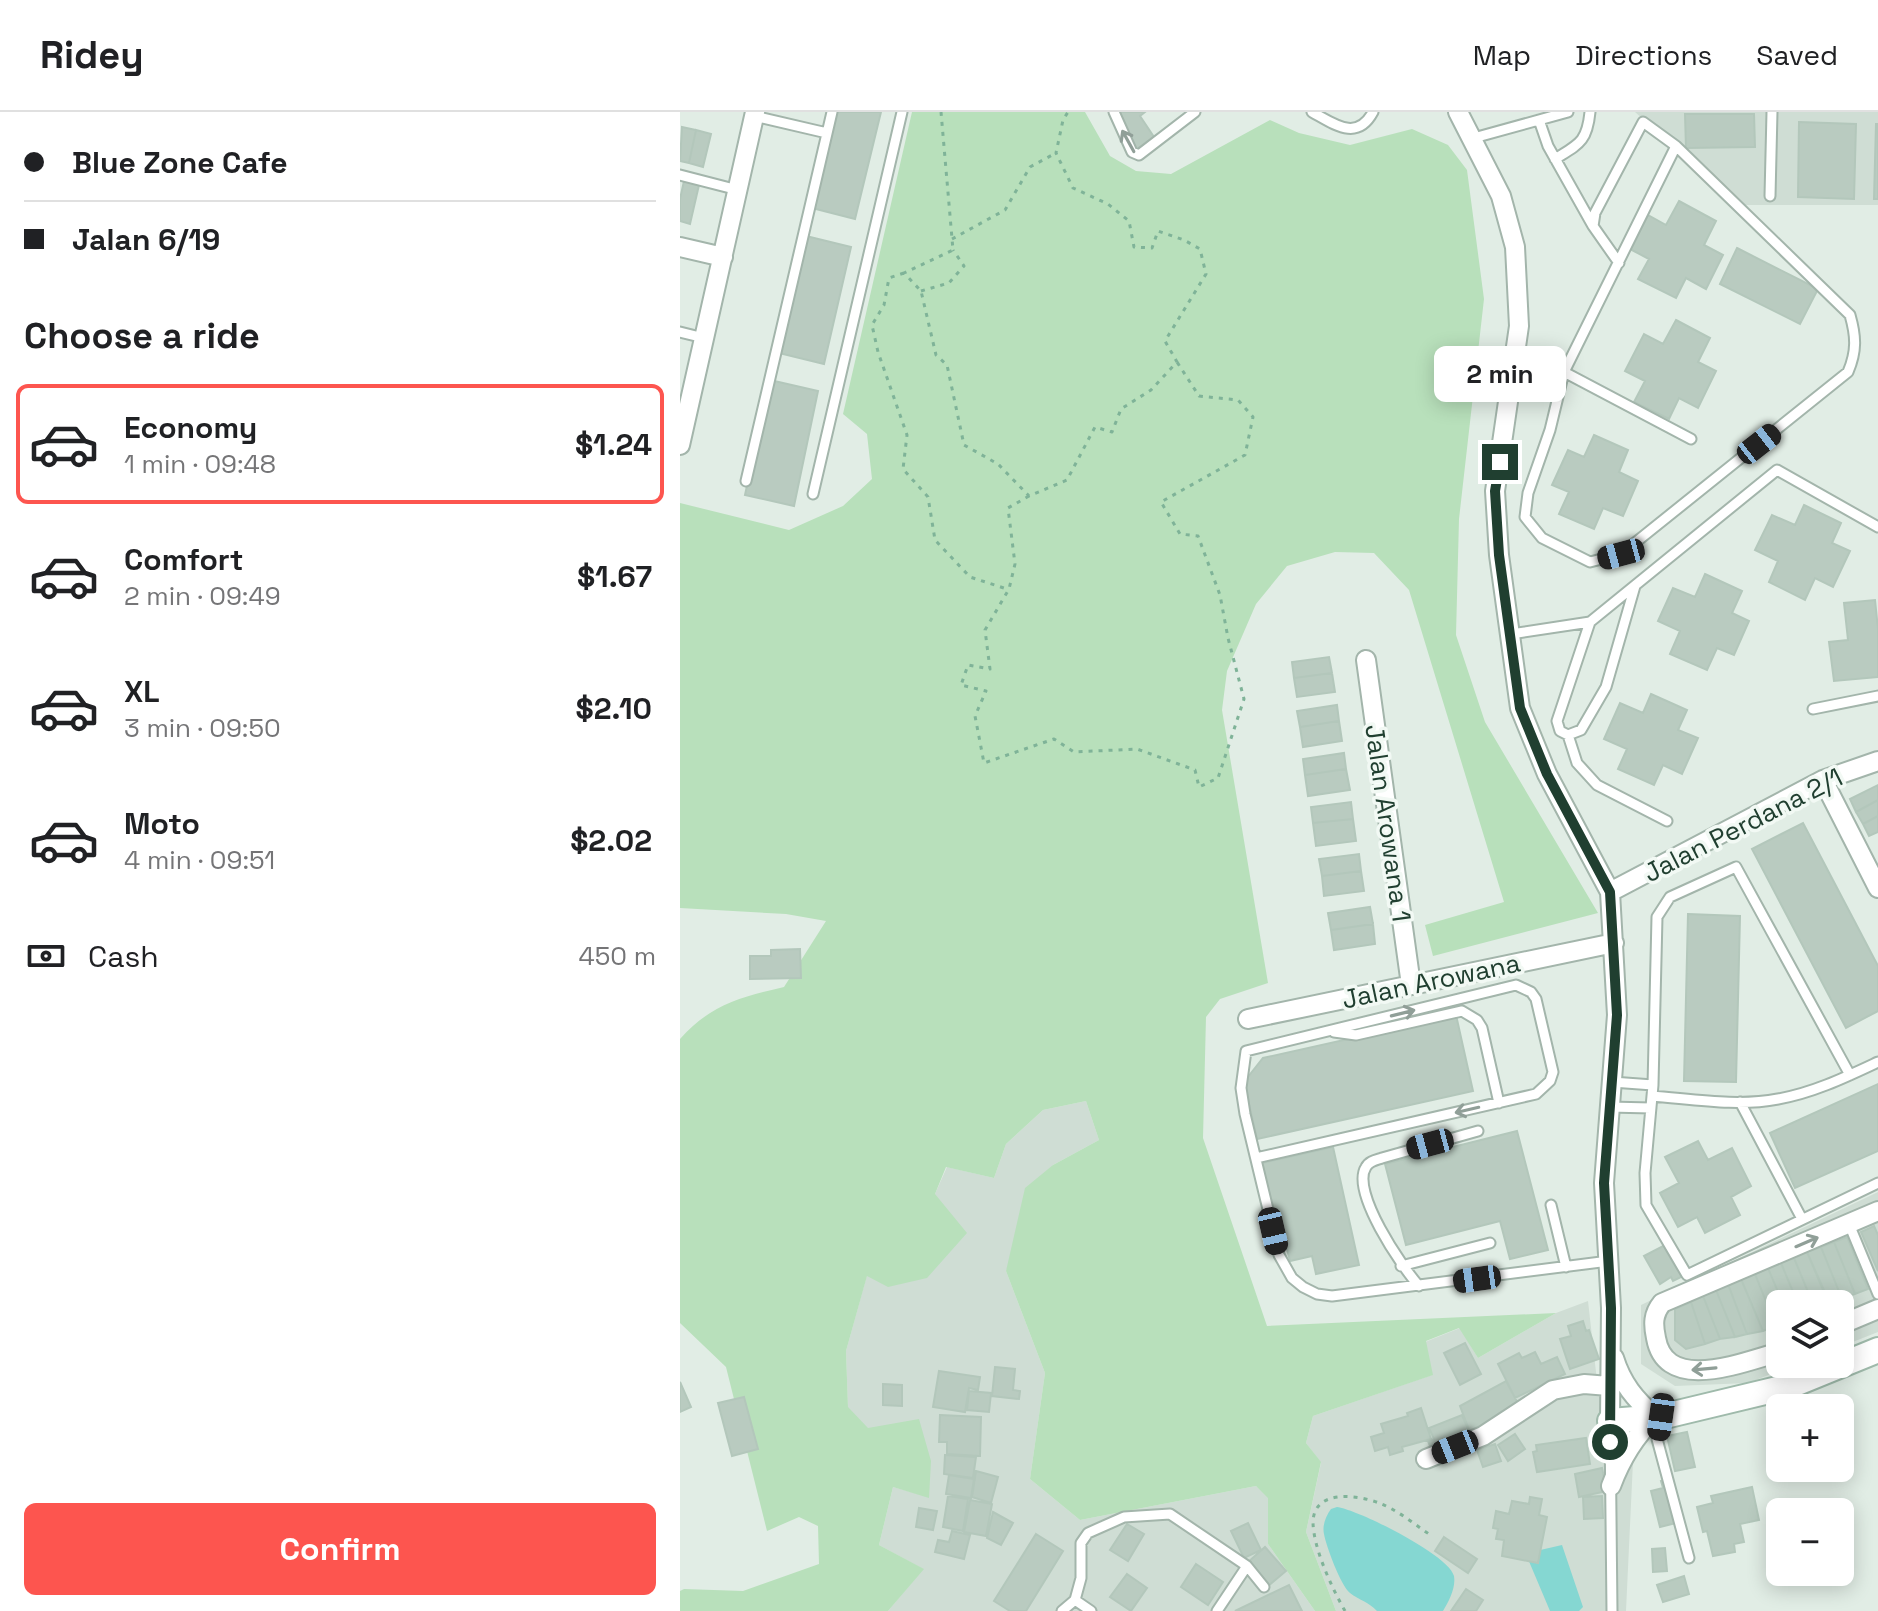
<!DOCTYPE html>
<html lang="en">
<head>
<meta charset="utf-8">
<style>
	body { margin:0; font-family:"Space Grotesk",sans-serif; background:#f6f6f6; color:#202124; height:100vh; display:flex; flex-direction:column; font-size:30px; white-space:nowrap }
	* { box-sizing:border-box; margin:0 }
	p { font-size:26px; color:#757577 }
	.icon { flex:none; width:44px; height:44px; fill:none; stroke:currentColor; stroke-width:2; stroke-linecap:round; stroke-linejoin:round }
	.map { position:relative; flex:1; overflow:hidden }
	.side { display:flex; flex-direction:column; background:#fff; width:680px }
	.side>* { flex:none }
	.guide { display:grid; align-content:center; height:176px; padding:0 24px; background:#fff }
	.tools { position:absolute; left:1086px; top:1178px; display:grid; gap:16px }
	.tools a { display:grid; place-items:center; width:88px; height:88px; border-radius:12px; background:#fff; box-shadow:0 4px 20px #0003; font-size:40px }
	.end { position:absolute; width:36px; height:36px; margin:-18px; border:10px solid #203f30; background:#fff; box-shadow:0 0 0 4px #fff }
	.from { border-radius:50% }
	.bubble { position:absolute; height:56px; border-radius:12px; background:#fff; box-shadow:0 4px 20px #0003; font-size:26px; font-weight:800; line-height:56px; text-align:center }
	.car { position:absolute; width:24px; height:48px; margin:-24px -12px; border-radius:10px; box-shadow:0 0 6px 2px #0007; background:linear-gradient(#222 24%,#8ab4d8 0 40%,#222 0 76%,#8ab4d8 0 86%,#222 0) }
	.guide b { display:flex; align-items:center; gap:28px; height:76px; font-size:30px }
	.guide b+b { border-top:2px solid #e0e0e0 }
	.guide i { width:20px; height:20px; background:#202124 }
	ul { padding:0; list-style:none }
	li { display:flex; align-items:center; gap:24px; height:120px; margin:0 16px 12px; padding:0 8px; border:4px solid transparent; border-radius:12px }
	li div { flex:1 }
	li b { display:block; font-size:30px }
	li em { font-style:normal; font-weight:800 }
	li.current { border-color:#fd554f }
	li>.icon { width:72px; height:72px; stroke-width:1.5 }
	h2 { padding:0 24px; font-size:36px; line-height:96px }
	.pay { display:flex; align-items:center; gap:20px; height:88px; padding:0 24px; font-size:30px }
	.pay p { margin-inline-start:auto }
	.button { display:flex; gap:16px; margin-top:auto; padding:16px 24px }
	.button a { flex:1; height:92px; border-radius:12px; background:#fd554f; color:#fff; font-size:32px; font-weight:800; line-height:92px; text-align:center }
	header { display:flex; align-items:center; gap:48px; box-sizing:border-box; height:112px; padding:0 40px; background:#fff; border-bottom:2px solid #e0e0e0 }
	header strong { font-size:38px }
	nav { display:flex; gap:44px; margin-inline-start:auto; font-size:28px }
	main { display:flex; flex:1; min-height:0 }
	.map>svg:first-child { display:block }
	.built { fill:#cfddd4 }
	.green { fill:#b8e0bb }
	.water { fill:#85d7d2 }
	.building { fill:#b9cbc0; stroke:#b3c7bb; stroke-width:2 }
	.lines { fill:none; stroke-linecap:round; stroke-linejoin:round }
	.lane-casing { stroke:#a3b5ab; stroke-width:13 }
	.street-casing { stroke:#a3b5ab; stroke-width:22 }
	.secondary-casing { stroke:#9fbaab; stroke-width:28 }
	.path { stroke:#7fb398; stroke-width:3; stroke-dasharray:4 6; stroke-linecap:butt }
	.lane { stroke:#fff; stroke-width:9 }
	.street { stroke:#fff; stroke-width:18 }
	.secondary { stroke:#fff; stroke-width:24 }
	.oneway { stroke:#909f98 }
	.route { stroke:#203f30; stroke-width:10 }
	.labels { text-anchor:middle; stroke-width:7; stroke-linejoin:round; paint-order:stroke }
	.street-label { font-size:26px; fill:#203f30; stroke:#f2f9f4 }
</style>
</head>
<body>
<header>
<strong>Ridey</strong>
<nav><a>Map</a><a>Directions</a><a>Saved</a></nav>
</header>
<main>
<section class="side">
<div class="guide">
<b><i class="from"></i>Blue Zone Cafe</b>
<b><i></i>Jalan 6/19</b>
</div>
<h2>Choose a ride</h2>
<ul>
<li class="current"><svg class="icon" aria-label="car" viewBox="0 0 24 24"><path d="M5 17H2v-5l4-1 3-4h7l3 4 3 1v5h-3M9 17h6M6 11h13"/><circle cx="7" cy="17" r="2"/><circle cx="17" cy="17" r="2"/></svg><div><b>Economy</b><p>1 min · 09:48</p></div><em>$1.24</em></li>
<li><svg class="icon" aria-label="car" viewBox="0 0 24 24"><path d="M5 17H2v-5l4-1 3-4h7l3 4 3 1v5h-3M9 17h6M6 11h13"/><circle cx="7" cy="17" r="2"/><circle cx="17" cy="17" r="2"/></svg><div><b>Comfort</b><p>2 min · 09:49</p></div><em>$1.67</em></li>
<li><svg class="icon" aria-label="car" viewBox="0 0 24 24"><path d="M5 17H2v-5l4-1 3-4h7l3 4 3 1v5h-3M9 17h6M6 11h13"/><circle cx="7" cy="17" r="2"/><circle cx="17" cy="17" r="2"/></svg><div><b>XL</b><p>3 min · 09:50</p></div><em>$2.10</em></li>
<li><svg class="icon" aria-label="car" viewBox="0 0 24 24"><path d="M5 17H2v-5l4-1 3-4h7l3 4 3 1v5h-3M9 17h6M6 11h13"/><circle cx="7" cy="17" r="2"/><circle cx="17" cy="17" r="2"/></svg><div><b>Moto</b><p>4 min · 09:51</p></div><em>$2.02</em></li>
</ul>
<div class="pay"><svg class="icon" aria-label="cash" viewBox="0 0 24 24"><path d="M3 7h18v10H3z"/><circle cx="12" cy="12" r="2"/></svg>Cash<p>450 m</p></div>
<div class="button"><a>Confirm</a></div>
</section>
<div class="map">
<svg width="1198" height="1499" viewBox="0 0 1198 1499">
	<rect width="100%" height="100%" fill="#e1ede5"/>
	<!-- built -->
	<path class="built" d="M955,0H1198V93H1059Z
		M406,989L419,1028L373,1053L326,1159L365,1261L350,1367L400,1408L576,1374L588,1385V1432L635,1499H208L243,1457L199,1433L213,1375L249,1385L168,1296L166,1239L187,1163L255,1082L267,1055L314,1066L326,1032L363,998Z
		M1198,1080V1220L1160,1235V1192H1100V1252H1117L1068,1271L995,1274L961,1252V1193Z
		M908,1189L918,1278L931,1311L954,1328L946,1499H656L626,1420L641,1351L626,1331L633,1304L752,1263L745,1230L780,1216L798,1246L876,1201Z"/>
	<!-- green -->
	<path class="green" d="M232,0H405L430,44L456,59L491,62L590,8L619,21L670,33L732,17L768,33L787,58L804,187L779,407L776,523L805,610L918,801L753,844L745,813L824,790L729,478L694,441L655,440L607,454L576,492L547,559L542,598L588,871L540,887L526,905L523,1026L587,1214L876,1201L798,1246L779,1216L746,1229L753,1263L633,1304L626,1331L641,1350L626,1420L656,1499H635L588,1432V1386L576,1374L400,1408L350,1367L365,1261L326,1159L345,1076L373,1053L419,1028L406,989L363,998L326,1032L314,1066L266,1055L255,1082L287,1121L247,1166L208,1175L187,1164L166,1239L168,1295L188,1316L239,1307L251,1349L249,1386L213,1375L199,1433L244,1457L208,1499H0V1479L4,1477L63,1479L139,1452L138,1414L119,1405L87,1419L46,1255L0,1211V927C30,893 61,885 104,875L146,809L106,802L0,796V391L109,418L163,394L192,367L187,322L163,302Z"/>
	<!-- water -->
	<path class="water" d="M657,1395C679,1398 769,1443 774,1464C776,1476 769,1489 763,1499H697C689,1490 679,1488 670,1481C661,1474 646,1434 644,1422C642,1413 646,1404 651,1397Z
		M882,1433L903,1495L899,1499H870L848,1447L856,1439Z"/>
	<!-- building -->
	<path class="building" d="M156,0H201L175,107L132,96Z
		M435,0H465L460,4L474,25L454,39L443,22L448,18Z
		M1005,2H1074L1075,35L1006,36Z
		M1119,10L1176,12L1174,87L1118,85Z
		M1196,12H1198V87H1194Z
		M2,15L16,18L9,51L0,49Z
		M16,18L31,22L23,55L9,51Z
		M4,69L19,73L10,112L0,109V87Z
		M999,89L1036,109L1024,133L1043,143L1026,177L1006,166L996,186L958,167L969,147L950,137L968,103L986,113Z
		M126,124L171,135L144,252L99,241Z
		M1057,136L1138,177L1120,212L1040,172Z
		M996,208L1030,226L1018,250L1036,259L1018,296L999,286L989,307L954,290L965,269L945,259L964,222L983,232Z
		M90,268L138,279L114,394L65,383Z
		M914,323L948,338L939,360L958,369L943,404L923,396L914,417L879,402L889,380L872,373L888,338L904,345Z
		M1124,393L1161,411L1152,431L1170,439L1153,475L1135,466L1125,488L1089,470L1098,449L1075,438L1092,403L1115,413Z
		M1025,462L1062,479L1052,501L1069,509L1054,543L1037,536L1027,558L990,542L1000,519L978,509L993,476L1015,485Z
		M1195,488L1198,517V565L1154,569L1149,530L1168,528L1164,491Z
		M649,545L652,561L614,566L612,550Z
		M652,561L655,580L617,585L614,566Z
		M971,582L1007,598L998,618L1018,626L1002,662L983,653L974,673L938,657L947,637L924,627L940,591L963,601Z
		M657,593L659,609L620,615L617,599Z
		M659,609L662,629L623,635L620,615Z
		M664,641L666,657L625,663L623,647Z
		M666,657L670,678L628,684L625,663Z
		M1198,673V688L1176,700L1170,687Z
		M1198,688V704L1183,712L1176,700Z
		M671,690L673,707L633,711L631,695Z
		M1198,704V720L1189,724L1183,712Z
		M673,707L676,729L636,734L633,711Z
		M1123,711L1198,854V899L1166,916L1072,737Z
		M679,742L681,759L642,764L639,747Z
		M681,759L684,779L644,784L642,764Z
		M690,795L693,812L651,818L648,801Z
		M1008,802L1060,804L1056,970L1004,969Z
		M693,812L695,832L654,838L651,818Z
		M120,837L121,866L70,867V844H91V838Z
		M776,903L793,979L577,1027L564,970L583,946Z
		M1198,972V1039L1115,1076L1090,1021Z
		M837,1019L868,1138L830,1147L820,1109L726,1133L705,1052Z
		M1018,1029L1028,1048L1052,1036L1071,1074L1051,1085L1060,1103L1025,1121L1017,1105L998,1115L980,1081L999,1071L985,1045Z
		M653,1035L679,1153L636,1162L632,1144L610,1149L605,1129L600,1130L582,1051Z
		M1194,1114L1198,1123V1159L1181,1120Z
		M1167,1125L1188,1177L1175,1182L1154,1130Z
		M1154,1130L1175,1182L1162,1187L1141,1135Z
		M985,1133L1003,1164L993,1169L991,1165L980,1172L964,1144Z
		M1141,1135L1162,1187L1150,1192L1127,1140Z
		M1127,1140L1149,1192H1133L1114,1146Z
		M1114,1146L1133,1192H1118L1101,1151Z
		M1101,1151L1118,1192H1103L1088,1156Z
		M1088,1156L1103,1192H1100V1212L1096,1214L1075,1162Z
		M1075,1162L1096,1214L1083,1219L1061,1167Z
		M1061,1167L1083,1219L1067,1222L1048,1172Z
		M1048,1172L1067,1222L1055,1225L1036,1178Z
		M1036,1178L1055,1225L1040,1227L1023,1184Z
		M1023,1184L1040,1227L1025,1232L1011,1190Z
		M1011,1190L1025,1232L1006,1237L995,1228V1197Z
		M903,1209L906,1219L909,1218L919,1247L890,1257L880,1227L891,1224L888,1214Z
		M785,1231L801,1262L780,1273L764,1241Z
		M855,1240L861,1252L877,1245L885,1262L835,1286L818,1252L839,1241L842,1246Z
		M315,1255L335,1257L333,1278L340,1279L339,1287L312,1284Z
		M259,1259L300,1265L298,1278L289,1276L285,1300L253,1295Z
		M826,1269L841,1297L791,1323L780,1294Z
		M0,1270L11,1295L0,1300Z
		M203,1272L222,1273V1294L203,1293Z
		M289,1279L311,1281L309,1300L287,1298Z
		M64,1285L78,1337L52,1344L38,1291Z
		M741,1296L751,1327L722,1335L723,1339L710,1343L708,1335L695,1339L691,1325L704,1321L701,1312L728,1304L727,1301Z
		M260,1303L301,1305L300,1344L267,1342V1330H259Z
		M782,1303L791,1324L753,1342L748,1329L754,1327L749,1316Z
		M1007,1320L1015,1355L995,1359L987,1324Z
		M835,1322L845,1337L828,1349L818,1333Z
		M906,1326L910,1352L857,1360L853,1340L857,1339L856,1333Z
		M815,1332L821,1349L803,1355L797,1338Z
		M265,1343L296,1345L293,1366L264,1362Z
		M922,1356L927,1379L899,1385L895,1362Z
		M296,1359L318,1365L311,1391L292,1385Z
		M269,1363L294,1367L291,1386L266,1382Z
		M990,1367L1000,1410L980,1415L971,1379L983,1376L981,1369Z
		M1072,1375L1079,1408L1060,1412L1064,1430L1054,1432L1055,1440L1033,1444L1027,1419L1023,1420L1017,1395L1033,1391L1031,1384Z
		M268,1384L288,1387L283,1419L263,1415Z
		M922,1384L923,1406L904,1407L903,1385Z
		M850,1385L862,1387L859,1403L867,1405L858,1451L822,1444L824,1428L816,1427L818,1417L813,1416L816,1399L829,1402L832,1389L849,1392Z
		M290,1388L312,1392L306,1424L284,1420Z
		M239,1396L257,1399L253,1418L236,1415Z
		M313,1400L333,1411L321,1433L307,1426Z
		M568,1411L581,1438L564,1446L551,1419Z
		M447,1412L464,1422L448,1449L430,1438Z
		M272,1419L290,1423L284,1447L255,1440L258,1428L269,1430Z
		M356,1422L383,1439L346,1499H330L314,1489Z
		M764,1425L797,1447L788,1461L755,1439Z
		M585,1435L606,1459L588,1474L567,1451Z
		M985,1436L987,1459L973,1460L972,1437Z
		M516,1452L543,1470L528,1493L501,1475Z
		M447,1462L467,1476L451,1499L430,1485Z
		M1004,1464L1009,1482L983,1490L977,1473Z
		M609,1473L622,1499H555Z
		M786,1477L803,1488L796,1499H771Z"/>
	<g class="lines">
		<defs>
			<path id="lane" d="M434,0L452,40L459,43L515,0
				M632,0C654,12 677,30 693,0
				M74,4L147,21
				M859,8L868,34L913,114
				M790,27L888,0
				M875,47C899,32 907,30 910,0
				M0,63L58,78
				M1090,84L1092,0
				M939,151L913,114L915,101L963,10L996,34L1170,203C1176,224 1177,239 1168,260L941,442L910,450L862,426L845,405L848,381L870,318L884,260L1011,327
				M0,220L24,226
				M833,261L884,260L996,34
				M66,369L152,0
				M133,382L222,0
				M910,510L877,609L880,619L888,623L897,651L917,673L987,709
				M831,522L910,510L1097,358L1198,415
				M1133,597L1198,584
				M888,623L901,618L926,575L955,474
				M654,920L676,923L782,899L797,908L802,916L819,991
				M1170,963L1056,755L990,785L977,805L973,973L965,1061L966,1093L1007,1163L1198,1071
				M932,970L973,973
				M972,984C1012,987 1057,995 1098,987C1133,981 1166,965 1198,950
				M1060,990L1122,1107
				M929,995L971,996
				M576,1046L856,982L870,969L873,960L856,887L851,880L836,873L566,939L561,976L565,1002L599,1143L612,1166L623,1175L637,1182L652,1184L929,1149
				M871,1093L886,1155
				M1169,1112L1198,1182
				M721,1154L810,1131
				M739,1174C722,1155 670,1079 686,1055C689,1049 696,1048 702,1046L798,1019
				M980,1308L977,1327L1009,1446
				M930,1312L932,1499
				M395,1488L411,1499
				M382,1499L395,1488L401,1466V1431L408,1421L444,1405L490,1402L567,1454L584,1475
				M537,1499L567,1454"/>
			<path id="street" d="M778,0L821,84L835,135L839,214L815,379L819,443L840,596L867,662L930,780L937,903L924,1071L931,1196L930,1309
				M0,135L43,145
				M0,333L75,0
				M686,548L731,873
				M1143,668L1198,776
				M930,780L1143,668L1198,649
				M568,907L934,831
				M1160,1213L1198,1197
				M1100,1240C1065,1249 986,1283 976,1226C973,1212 973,1202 982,1191L1198,1099
				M746,1347L803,1324L873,1278L904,1272L929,1274
				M931,1374C941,1347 954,1325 975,1305C955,1287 942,1272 934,1246"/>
			<path id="secondary" d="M930,1309L981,1305L1110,1274L1198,1238"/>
		</defs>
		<!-- lane casing -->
		<use href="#lane" class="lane-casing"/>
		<!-- street casing -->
		<use href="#street" class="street-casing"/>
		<!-- secondary casing -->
		<use href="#secondary" class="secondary-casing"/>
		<!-- path -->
		<path class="path" d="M261,0L273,138L224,161L241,179L256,243L267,253L284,333L318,352L349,384L387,368L415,315L432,320L441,297L471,278L497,250L485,229L526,162L520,137L504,128L478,119L472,136L454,135L449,109L428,92L393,76L376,41L383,8L388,0
			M272,127L325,98L350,55L376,41
			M224,161L209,166L204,193L192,213L198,240L227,323L223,357L248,385L255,428L290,465L327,477
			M241,179L269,171L284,154L273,138
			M349,384L328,396L335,452L329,477L305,518L310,557L288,553L281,573L306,579L295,604L304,651L374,627L394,640L457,637L515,658L519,675L538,666L564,587L548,526L540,483L518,424L500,422L481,390L565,343L573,305L558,288L519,284L497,250
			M665,1499C652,1476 634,1438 633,1411C633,1376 679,1383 699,1391C718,1398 735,1413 752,1424"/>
		<!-- lane -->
		<use href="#lane" class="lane"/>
		<!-- street -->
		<use href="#street" class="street"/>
		<!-- secondary -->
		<use href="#secondary" class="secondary"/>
	</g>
	<!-- one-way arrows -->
	<defs><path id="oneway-shaft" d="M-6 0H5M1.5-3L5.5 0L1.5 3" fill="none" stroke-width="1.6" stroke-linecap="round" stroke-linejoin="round" transform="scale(2)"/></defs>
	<g class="oneway">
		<use href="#oneway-shaft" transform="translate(448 29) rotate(-119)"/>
		<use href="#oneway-shaft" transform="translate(723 901) rotate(-14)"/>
		<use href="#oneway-shaft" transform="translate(787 998) rotate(167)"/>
		<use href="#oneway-shaft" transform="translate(1127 1130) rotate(-23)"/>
		<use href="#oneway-shaft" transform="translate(1024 1257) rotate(175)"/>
	</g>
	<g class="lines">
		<!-- route -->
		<path class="route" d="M820,350L815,379L819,443L840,596L867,662L930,780L937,903L924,1071L931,1196L930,1330"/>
	</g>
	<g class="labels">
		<!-- street labels -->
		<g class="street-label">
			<text transform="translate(708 711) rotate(82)" y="9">Jalan Arowana 1</text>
			<text transform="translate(1063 713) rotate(-27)" y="9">Jalan Perdana 2/1</text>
			<text transform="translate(751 869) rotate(-12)" y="9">Jalan Arowana</text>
		</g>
	</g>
</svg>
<div class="tools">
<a><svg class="icon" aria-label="layers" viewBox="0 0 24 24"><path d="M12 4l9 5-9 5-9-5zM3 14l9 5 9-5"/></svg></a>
<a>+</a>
<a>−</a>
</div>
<i class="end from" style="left:930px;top:1330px"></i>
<i class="end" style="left:820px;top:350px"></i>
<div class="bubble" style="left:754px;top:234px;width:132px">2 min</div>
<i class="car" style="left:1079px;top:332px;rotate:52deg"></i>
<i class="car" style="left:941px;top:442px;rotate:255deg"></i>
<i class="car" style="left:750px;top:1032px;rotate:255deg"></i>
<i class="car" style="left:593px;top:1119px;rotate:167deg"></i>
<i class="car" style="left:797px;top:1167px;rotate:262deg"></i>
<i class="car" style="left:981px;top:1305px;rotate:188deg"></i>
<i class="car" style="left:775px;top:1335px;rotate:248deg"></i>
</div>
</main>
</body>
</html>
